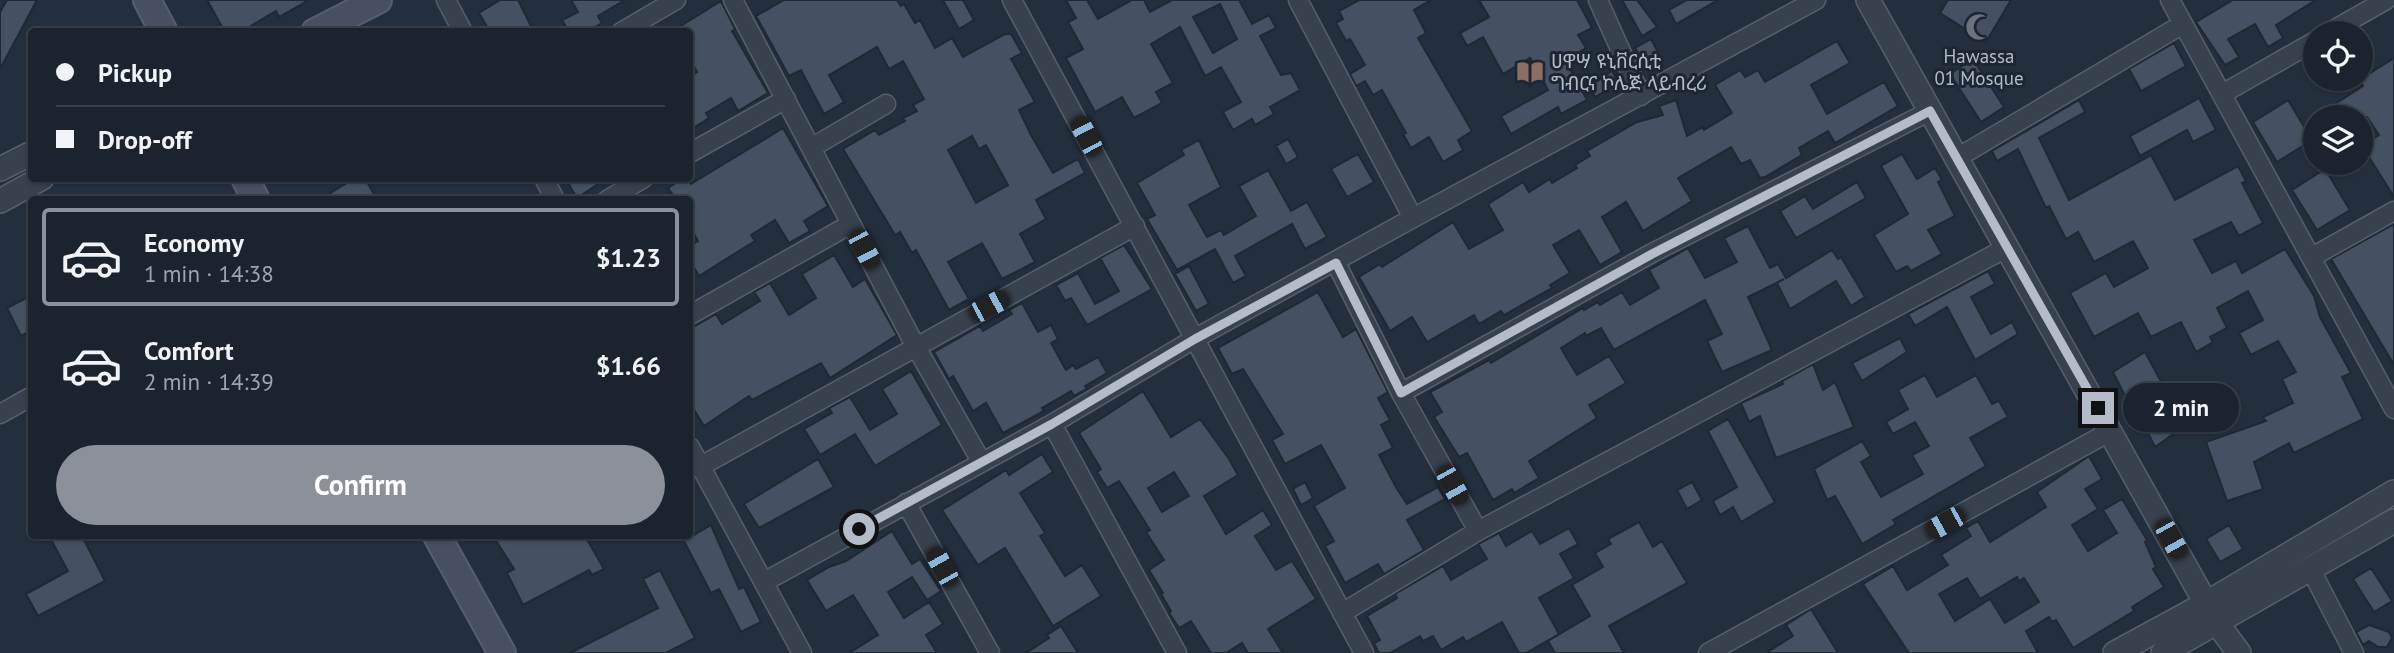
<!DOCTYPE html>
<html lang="en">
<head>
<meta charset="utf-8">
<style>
	body { margin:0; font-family:"PT Sans","Noto Sans Ethiopic",sans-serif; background:#242b36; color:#f1f3f6; height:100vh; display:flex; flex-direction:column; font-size:26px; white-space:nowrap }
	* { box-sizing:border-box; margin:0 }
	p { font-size:23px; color:#a0a4aa }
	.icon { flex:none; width:38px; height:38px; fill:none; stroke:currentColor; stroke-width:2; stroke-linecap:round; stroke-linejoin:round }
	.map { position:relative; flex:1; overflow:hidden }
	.panel { position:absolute; left:28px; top:196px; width:665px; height:343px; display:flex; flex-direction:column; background:#1b232e; border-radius:7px; box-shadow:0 2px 5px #0004,0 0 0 2px #39404a }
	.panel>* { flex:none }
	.guide { position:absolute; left:28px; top:28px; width:665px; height:154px; border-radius:7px; box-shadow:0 2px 5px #0004,0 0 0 2px #39404a; display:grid; align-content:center; height:154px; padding:0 28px; background:#1b232e }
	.tools { position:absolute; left:2303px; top:21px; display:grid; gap:14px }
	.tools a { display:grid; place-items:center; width:70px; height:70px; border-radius:50%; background:#1b232e; box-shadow:0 2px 5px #0004,0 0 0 2px #39404a; font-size:35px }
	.end { position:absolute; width:32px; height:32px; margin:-16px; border:9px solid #b4bcc9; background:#111; box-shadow:0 0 0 4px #111 }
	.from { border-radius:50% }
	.bubble { position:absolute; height:49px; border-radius:24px; background:#1b232e; box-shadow:0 2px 5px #0004,0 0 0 2px #39404a; font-size:23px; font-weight:800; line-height:49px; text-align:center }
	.car { position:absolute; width:21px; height:42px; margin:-21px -10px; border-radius:9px; box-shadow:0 0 5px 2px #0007; background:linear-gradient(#222 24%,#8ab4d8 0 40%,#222 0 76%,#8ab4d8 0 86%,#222 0) }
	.guide b { display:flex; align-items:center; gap:24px; height:66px; font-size:26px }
	.guide b+b { border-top:2px solid #39404a }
	.guide i { width:18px; height:18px; background:#f1f3f6 }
	ul { padding:12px 0 0; list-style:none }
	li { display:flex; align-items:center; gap:21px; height:98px; margin:0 14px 10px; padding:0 14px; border:4px solid transparent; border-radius:7px }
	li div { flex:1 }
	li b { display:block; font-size:26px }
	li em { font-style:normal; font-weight:800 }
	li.selected { border-color:#8c9099 }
	li>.icon { width:63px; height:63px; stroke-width:1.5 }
	.cta { display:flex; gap:14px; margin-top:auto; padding:14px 28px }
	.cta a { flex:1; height:80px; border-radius:42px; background:#8c9099; color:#fff; font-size:28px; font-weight:800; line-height:80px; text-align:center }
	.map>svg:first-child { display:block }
	.building { fill:#455162; stroke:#1f2835; stroke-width:2; fill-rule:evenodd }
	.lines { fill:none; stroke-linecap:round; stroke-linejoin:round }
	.minor-casing { stroke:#565f6c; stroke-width:21 }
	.tertiary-casing { stroke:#565f6c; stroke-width:26 }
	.secondary-casing { stroke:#565f6c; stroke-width:30 }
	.minor { stroke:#38414e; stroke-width:18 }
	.tertiary { stroke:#38414e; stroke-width:23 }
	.secondary { stroke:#465061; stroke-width:26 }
	.route { stroke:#b4bcc9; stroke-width:9 }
	.labels { text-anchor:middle; stroke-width:6; stroke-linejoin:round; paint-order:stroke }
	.poi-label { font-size:19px; fill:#b4bcc9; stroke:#1d2633 }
</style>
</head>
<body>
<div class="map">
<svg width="2394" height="653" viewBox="0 0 2394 653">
	<rect width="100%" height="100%" fill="#242f3e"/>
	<!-- building -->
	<path class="building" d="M7,0H37L0,69V12Z
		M207,0H309L279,17L276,11L241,32H225Z
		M500,0H518L534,32H490L479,13Z
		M571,0H625L598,16L602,23L586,32H569L562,20L578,12Z
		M784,0H897L901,6L904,4L915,23L920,20L935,48L952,38L963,57L1005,34H1011L1022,53L1011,59L1035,102L1019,110L1031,135L1053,173L1078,159L1085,173L1036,200L1046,219L1020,234L1035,262L1002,279L982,243L948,262L969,299L949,310L916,250L912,253L900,232L895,235L843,149L875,130L879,135L905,121L903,118L917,111L913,105L924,99L903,61L889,69L877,47L829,75L844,102L824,114L801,70L789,76L756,16ZM972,136L979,149L986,145L1008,185L976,203L948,150Z
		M943,0H963L974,20L959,29Z
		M1066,0H1087L1098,19L1132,0H1144L1150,12L1172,0H1239L1252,24L1269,15L1276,28L1260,36L1281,75L1291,73L1300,90L1270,107L1274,114L1255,125L1252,119L1233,130L1223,112L1241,102L1221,67L1205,76L1180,27L1151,44L1173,83L1156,92L1162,103L1134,118L1122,97L1095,112L1066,58L1083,49L1068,22L1076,18ZM1220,4L1237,39L1213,53L1193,17Z
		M1359,0H1431L1414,10L1426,33L1418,38L1472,131L1458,140L1463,150L1443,162L1429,137L1411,148L1403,134L1406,133L1382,90L1373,95L1365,81L1356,86L1350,74L1365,65L1350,39L1346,41L1336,23L1343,19L1339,11Z
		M1479,0H1577L1592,28L1578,35L1586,48L1565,60L1587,100L1561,114L1558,107L1511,134L1501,116L1548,90L1530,58L1503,74L1483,37L1467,46L1460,33L1489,17Z
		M1622,0H1637L1657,27L1642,36Z
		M1687,0H1718L1676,24L1669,10Z
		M1948,0H2011L1986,42L1940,13Z
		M2233,0H2316L2276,25L2283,38L2268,47L2255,24L2228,39L2239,57L2225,65L2196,22Z
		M721,1L735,29L732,31L768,93L738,111L731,98L706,113L709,118L690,130V76L697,72L690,59V32H671Z
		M1651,39L1660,56L1645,65L1635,48Z
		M1837,41L1850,63L1811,85L1827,114L1884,82L1898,106L1835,143L1828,131L1799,148L1802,155L1765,177L1760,178L1750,160L1741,164L1731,147L1678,178L1692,201L1643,231L1626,202L1602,217L1622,252L1600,265L1579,230L1553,245L1570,273L1550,285L1552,288L1504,315L1501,311L1479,324L1474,315L1427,342L1412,317L1390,331L1359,277L1380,264L1382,267L1453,222L1469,249L1503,230L1488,204L1523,182L1529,192L1550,179L1552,183L1577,168L1575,165L1590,156L1587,151L1637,122L1663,115L1659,106L1676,100L1687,136L1703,127L1704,130L1732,113L1715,85L1740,70L1745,77L1758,70L1765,82Z
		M2174,43L2186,66L2141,91L2129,69Z
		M2394,58V197L2362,146L2379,135L2367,117H2336L2332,111V106L2363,86L2359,80Z
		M1973,59L2004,107L1981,122L1950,74Z
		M1612,71L1619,83L1595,97L1589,85Z
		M2199,98L2216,130L2193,142L2187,130L2140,156L2130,136Z
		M2079,100L2085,112L2039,138L2069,200L2151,155L2175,200L2238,166L2246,181L2242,183L2263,223L2239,236L2231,222L2194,240L2212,273L2236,261L2242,273L2285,249L2314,296L2320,317L2351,373L2342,377L2363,419L2294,453L2289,443L2254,462L2263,489L2227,501L2206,442L2266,421L2263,417L2293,403L2282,379L2296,372L2278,341L2251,355L2239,333L2263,320L2248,291L2217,308L2227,328L2210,337L2213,342L2196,352L2181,322L2151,337L2138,313L2094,337L2070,293L2106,273L2114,287L2148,268L2133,241L2094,262L2078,232L2066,239L2049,206L2046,208L2018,149L1997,161L1992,151Z
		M2288,100L2312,140L2277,162L2253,122Z
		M783,128L828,206L804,221L810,231L789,243L775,220L751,235L755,241L699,276L690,261V246L698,241L690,227V200H666L673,195L668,188L683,178H687L691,184Z
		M1288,139L1298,157L1286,164L1276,146Z
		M1199,140L1221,187L1189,205L1207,237L1221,230L1224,235L1256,216L1239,186L1268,170L1291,211L1307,202L1327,237L1305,249L1292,224L1235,256L1246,276L1233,283L1215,249L1177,270L1147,219L1155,215L1137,183L1184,155L1181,150Z
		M1358,154L1374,182L1347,197L1331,169Z
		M1902,154L1917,179L1935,168L1942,180L1938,182L1955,216L1928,230L1942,254L1911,271L1907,266L1896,272L1874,235L1908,214L1881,166Z
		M2325,169L2350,210L2317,230L2292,190Z
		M355,178H365L377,200H319Z
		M565,178H607L577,198Z
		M1857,182L1866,198L1796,238L1780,211L1805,196L1813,209Z
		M2394,224V365L2331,259Z
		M1748,226L1770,268L1778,264L1786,278L1832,250L1838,259L1841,257L1865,297L1851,306L1836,281L1790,309L1777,283L1784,279L1748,297L1772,350L1722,372L1707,341L1722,334L1705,300L1614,350L1601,328L1586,336L1585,333L1561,348L1577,375L1609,356L1626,383L1589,405L1597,418L1529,461L1539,478L1514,493L1512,489L1493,500L1467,453L1459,457L1434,417L1442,412L1430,392L1489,360L1491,363L1583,308L1584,310L1598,302L1600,305L1622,292L1630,305L1659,288L1649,270L1688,248L1705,278L1737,262L1724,238Z
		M1124,245L1152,289L1087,325L1071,298L1065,301L1056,285L1078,273L1095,304L1119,291L1100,258Z
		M834,255L853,287L865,279L897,335L830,378L821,363L752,400L749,396L704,426L690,403V329L716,314L722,324L760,301L754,292L770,283L789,315L816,298L802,274Z
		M1189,266L1209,304L1196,311L1175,274Z
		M1988,271L1995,284L1971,297L1991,334L2012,322L2018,334L1975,360L1947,307L1915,326L1908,314Z
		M1318,292L1343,337L1356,329L1388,392L1378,398L1390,420L1381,425L1393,448L1379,455L1397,489L1407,504L1438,487L1445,499L1407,520L1424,550L1384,574L1378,564L1345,583L1325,546L1334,541L1314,506L1345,488L1321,445L1285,464L1272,440L1283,434L1243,369L1232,374L1218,348Z
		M32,295V330L21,336L7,308Z
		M1022,303L1038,332L1051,325L1058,339L1051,343L1066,370L1073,365L1076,369L1098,357L1107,373L1085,386L1087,389L1074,396L1071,391L1042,408L1044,411L1003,433L986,403L973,411L953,376L949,379L934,352L980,326L983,331L1012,314L1009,310Z
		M1900,338L1907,352L1862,381L1852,363Z
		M2145,352L2163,385L2156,388L2183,427L2155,447L2139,415L2133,419L2122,398L2125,396L2113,372Z
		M1813,364L1823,390L1835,382L1854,427L1776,458L1760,416L1749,422L1741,403L1783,384L1782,381Z
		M911,371L942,425L875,466L855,434L820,455L804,429L832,413L829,408L850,397L870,430L897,414L882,389Z
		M1925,375L1937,397L1976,375L1992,404L1999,401L2008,417L1970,438L1986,466L1893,520L1896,524L1862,544L1835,496L1827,500L1814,469L1862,441L1871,456L1861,462L1881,497L1923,474L1912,455L1929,446L1915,422L1893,434L1886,422L1908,409L1898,390Z
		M1143,391L1171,437L1200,419L1229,459L1238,475L1204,496L1226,534L1263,510L1272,525L1255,536L1276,570L1292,561L1316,599L1268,629L1283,653H1248L1242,643L1226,653H1211L1191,621L1179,628L1169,613L1171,611L1161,594L1163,593L1149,570L1164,560L1146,532L1150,530L1119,481L1107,488L1097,472L1101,469L1079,433ZM1174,472L1189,496L1162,512L1148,488Z
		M1728,419L1775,502L1741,522L1733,507L1720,515L1713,501L1737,487L1708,431Z
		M1042,454L1053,472L1020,493L1045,533L1040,536L1065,576L1082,565L1101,596L1053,626L1005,548L978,565L942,510L1006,470L1009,475Z
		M2089,456L2102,479L2085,489L2098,509L2072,525L2088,551L2117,533L2103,510L2122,499L2147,540L2145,542L2156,567L2153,569L2164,587L2132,607L2134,611L2073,648L2056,620L2052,622L2049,617L2026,631L2038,653H1909L1863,584L1893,566L1907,590L1948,565L1941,555L1971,536L1966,528L1978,521L1990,542L2046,507L2037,492ZM2017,577L2019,581L2024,578L2039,602L2005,623L1990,599L1955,621L1939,594L1967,578L1980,599Z
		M818,459L834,487L759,528L744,504Z
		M1305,482L1313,498L1301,505L1293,489Z
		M1692,482L1702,500L1687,509L1677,490Z
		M1639,522L1653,547L1662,541L1687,583L1609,626L1624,653H1555L1548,641L1590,616L1572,585L1603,567L1595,553L1611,544L1608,539Z
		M711,525L739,589L744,587L761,622L741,632L719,589L711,593L684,541Z
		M2229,525L2243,549L2220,562L2206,539Z
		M1569,528L1578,544L1560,554L1574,578L1539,598L1559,634L1526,653H1519L1502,622L1466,642L1463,637L1441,650L1433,636L1423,641L1420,636L1390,653H1379L1374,643L1380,640L1367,616L1397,598L1395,594L1443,566L1451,580L1487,559L1478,544L1499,533L1506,546L1532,531L1540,544Z
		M892,531L912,564L920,559L941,591L927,600L912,577L888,592L904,618L929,602L943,624L926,635L937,653H849L878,635L853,595L826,611L807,580L829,567L846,561Z
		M49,536H82L105,581L38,616L26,594L68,571Z
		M493,536H585L604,569L592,575L589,570L523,605L507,573L514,569Z
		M2371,568L2392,601L2374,612L2353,579Z
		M660,570L695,638L666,653H570L658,608L643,579Z
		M1811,609L1838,653H1766L1793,636L1786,625Z
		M2369,625L2389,632L2392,638L2387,647H2378L2369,641L2363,645L2356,632Z
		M1061,626L1078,653H1026L1049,638L1047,635Z"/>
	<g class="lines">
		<defs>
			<path id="minor" d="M446,0L463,32
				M733,0L916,347L981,461
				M1012,0L1364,653
				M1298,0L1413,218
				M1598,0L1641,96
				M2170,0L2394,409
				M621,32L676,0
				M2328,33L2386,0
				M2222,94L2315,41
				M811,148L886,104
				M690,153L786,99
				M1957,158L2183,24
				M544,178L555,200
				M607,200L644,178
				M2312,257L2394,211
				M1336,263L1401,393L1478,531
				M690,315L851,224
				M1401,393L1652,253L1930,111
				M0,414L32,396
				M1052,424L1177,653
				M690,447L802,653
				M701,466L1135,226
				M906,503L990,653
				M2311,570L2354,653
				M764,582L1052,424L1194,339L1413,218L1816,0
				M1342,613L1478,531L2008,247
				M1708,653L2111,431"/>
			<path id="tertiary" d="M1868,0L2217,623L2239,653
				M0,169L32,153
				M0,201L42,178
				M2115,653L2207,603L2394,492
				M2163,653L2394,521"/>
			<path id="secondary" d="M147,0L164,32
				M315,32L378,0
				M245,178L256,200
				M437,536L502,653"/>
		</defs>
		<!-- minor casing -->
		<use href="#minor" class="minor-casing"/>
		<!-- tertiary casing -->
		<use href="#tertiary" class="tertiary-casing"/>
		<!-- secondary casing -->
		<use href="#secondary" class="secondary-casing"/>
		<!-- minor -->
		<use href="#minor" class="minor"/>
		<!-- tertiary -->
		<use href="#tertiary" class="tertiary"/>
		<!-- secondary -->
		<use href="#secondary" class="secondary"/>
	</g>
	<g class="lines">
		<!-- route -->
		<path class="route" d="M859,529L1052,424L1195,339L1336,263L1401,393L1652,254L1930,111L2098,408"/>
	</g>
	<!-- icons -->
	<defs>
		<symbol id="mosque-bare" viewBox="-9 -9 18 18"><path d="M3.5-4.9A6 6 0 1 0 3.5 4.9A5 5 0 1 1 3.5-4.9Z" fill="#6b7280" stroke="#1d2633" stroke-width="2.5" paint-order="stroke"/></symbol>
		<symbol id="library-bare" viewBox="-9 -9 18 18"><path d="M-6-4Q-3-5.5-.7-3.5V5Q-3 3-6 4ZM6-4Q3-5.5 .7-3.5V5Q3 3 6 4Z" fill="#8d6e63" stroke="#1d2633" stroke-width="2.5" paint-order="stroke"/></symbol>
	</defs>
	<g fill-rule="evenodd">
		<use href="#mosque-bare" x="1960" y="8" width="38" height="38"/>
		<use href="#library-bare" x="1511" y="53" width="38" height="38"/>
	</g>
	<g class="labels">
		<!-- poi labels -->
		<g class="poi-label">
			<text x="1979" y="63">Hawassa<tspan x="1979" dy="22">01 Mosque</tspan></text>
			<text x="1551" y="68" text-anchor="start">ሀዋሣ ዩኒቨርሲቲ<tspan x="1551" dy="22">ግብርና ኮሌጅ ላይብረሪ</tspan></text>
		</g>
	</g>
</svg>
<div class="tools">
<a><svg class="icon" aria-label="locate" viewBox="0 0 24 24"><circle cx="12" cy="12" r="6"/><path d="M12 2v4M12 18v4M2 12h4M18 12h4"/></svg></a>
<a><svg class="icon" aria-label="layers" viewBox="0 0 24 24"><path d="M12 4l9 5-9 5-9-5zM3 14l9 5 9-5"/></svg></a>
</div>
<i class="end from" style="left:859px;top:529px"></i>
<i class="end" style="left:2098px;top:408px"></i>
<div class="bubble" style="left:2123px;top:383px;width:116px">2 min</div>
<i class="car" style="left:1086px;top:136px;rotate:332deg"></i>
<i class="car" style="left:864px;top:249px;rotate:152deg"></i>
<i class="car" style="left:989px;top:306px;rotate:62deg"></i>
<i class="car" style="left:1452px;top:485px;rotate:151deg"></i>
<i class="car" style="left:1945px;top:523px;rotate:241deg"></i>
<i class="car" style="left:2171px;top:539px;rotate:151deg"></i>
<i class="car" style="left:942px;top:567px;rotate:331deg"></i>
<div class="guide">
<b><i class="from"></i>Pickup</b>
<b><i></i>Drop-off</b>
</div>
<section class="panel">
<ul>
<li class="selected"><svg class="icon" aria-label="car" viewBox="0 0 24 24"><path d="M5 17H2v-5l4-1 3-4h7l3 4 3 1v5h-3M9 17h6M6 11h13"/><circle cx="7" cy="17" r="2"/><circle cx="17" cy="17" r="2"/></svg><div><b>Economy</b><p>1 min · 14:38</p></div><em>$1.23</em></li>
<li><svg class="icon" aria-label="car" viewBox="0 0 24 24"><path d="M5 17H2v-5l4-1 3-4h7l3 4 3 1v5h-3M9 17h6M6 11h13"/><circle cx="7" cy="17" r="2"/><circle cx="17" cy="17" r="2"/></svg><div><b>Comfort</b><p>2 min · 14:39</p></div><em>$1.66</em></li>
</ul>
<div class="cta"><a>Confirm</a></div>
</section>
</div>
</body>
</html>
